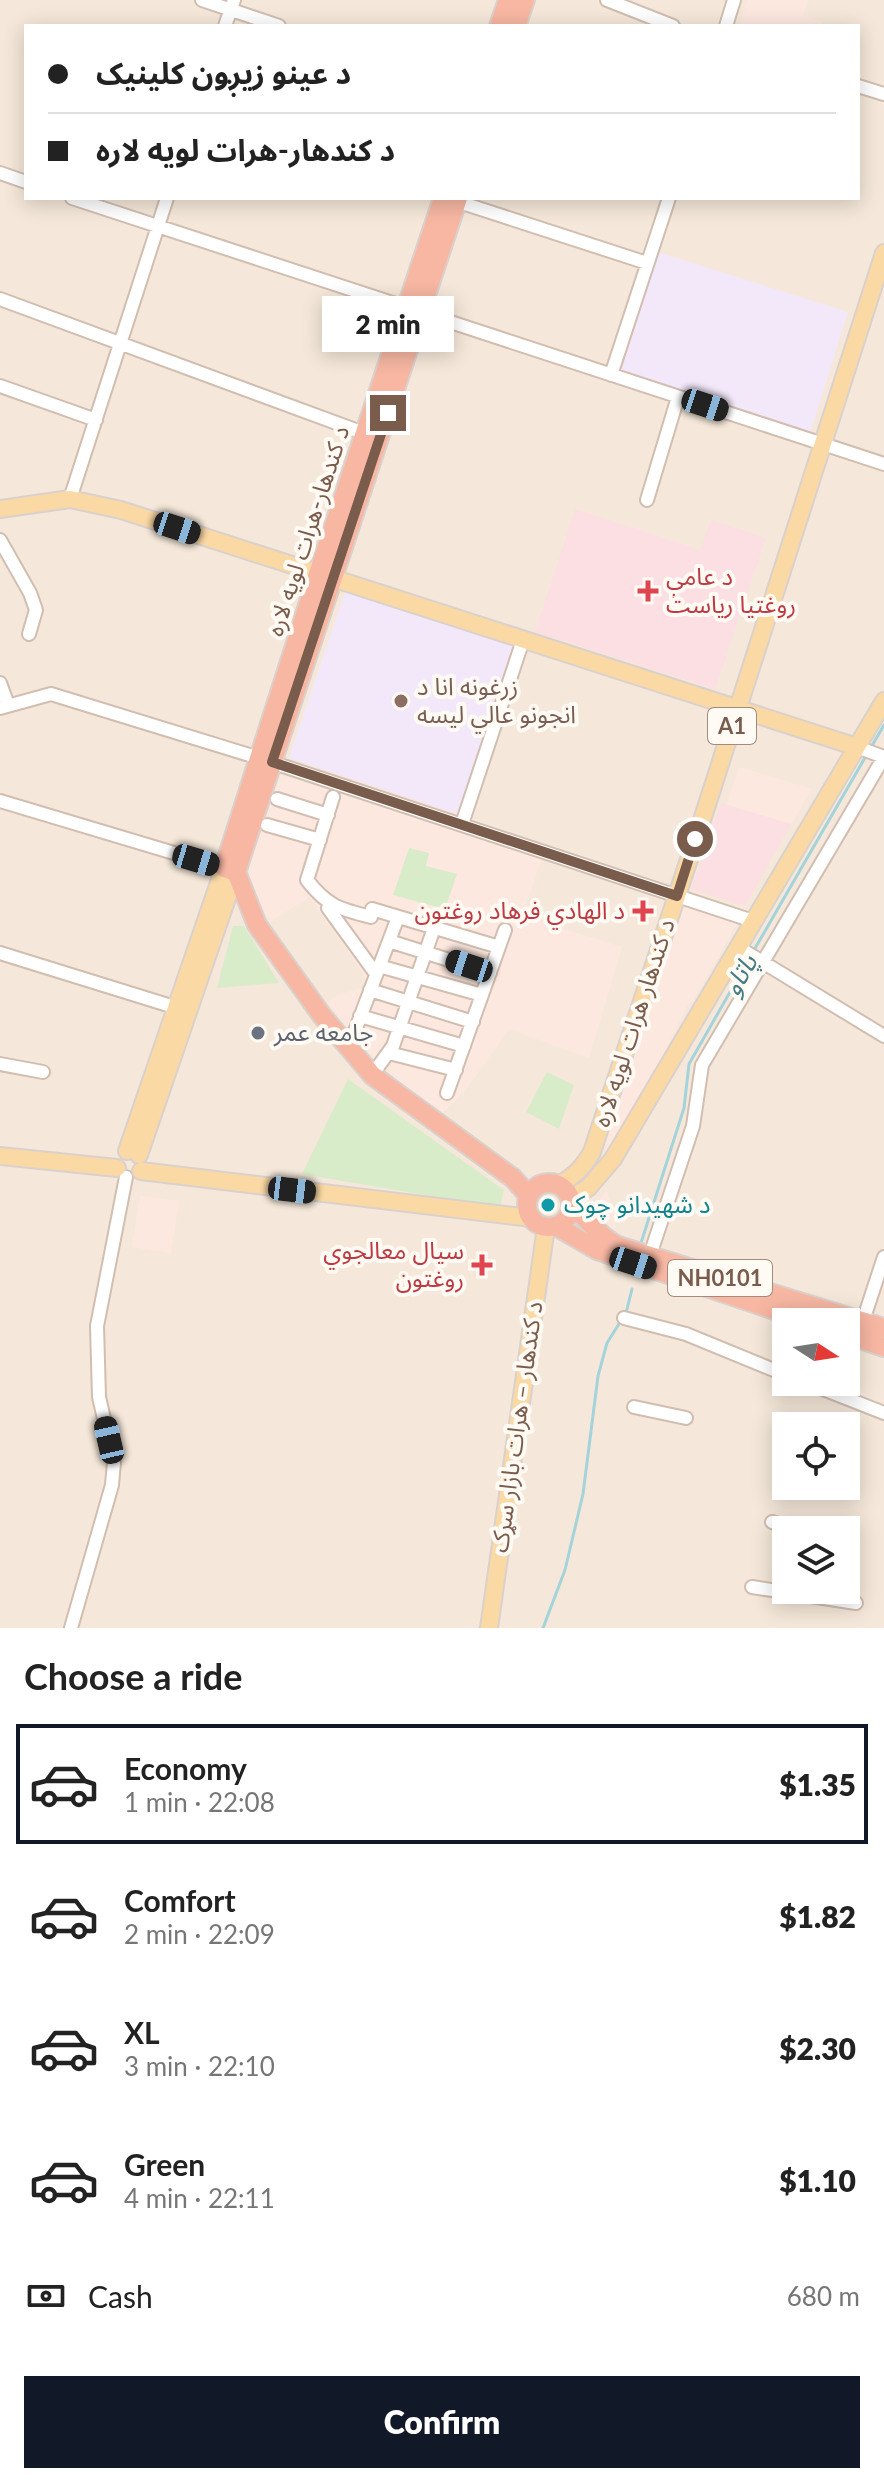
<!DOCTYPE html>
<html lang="en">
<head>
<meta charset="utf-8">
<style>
	body { margin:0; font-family:Lato,"Noto Sans Arabic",sans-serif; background:#f2f2f2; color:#222; height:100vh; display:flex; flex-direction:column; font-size:30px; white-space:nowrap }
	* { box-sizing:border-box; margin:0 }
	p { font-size:26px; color:#767676 }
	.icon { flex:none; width:44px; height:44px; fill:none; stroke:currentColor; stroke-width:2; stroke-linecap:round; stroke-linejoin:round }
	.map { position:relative; height:1628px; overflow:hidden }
	.side { display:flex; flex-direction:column; background:#fff; flex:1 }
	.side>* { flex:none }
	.banner { position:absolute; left:24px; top:24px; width:836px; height:176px; border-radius:0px; box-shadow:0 4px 20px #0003; display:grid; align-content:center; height:176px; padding:0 24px; background:#fff }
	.needle { width:52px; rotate:102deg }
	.controls { position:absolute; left:772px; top:1308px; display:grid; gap:16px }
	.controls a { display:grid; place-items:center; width:88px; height:88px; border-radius:0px; background:#fff; box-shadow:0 4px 20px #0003; font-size:40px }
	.end { position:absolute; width:36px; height:36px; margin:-18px; border:10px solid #7a5c4d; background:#fff; box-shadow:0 0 0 4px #fff }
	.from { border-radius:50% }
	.bubble { position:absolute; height:56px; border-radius:0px; background:#fff; box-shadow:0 4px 20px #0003; font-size:26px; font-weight:800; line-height:56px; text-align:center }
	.car { position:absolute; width:24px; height:48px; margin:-24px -12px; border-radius:10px; box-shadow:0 0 6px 2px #0007; background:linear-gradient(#222 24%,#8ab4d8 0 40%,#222 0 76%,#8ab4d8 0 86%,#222 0) }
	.banner b { display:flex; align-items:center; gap:28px; height:76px; font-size:30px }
	.banner b+b { border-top:2px solid #e0e0e0 }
	.banner i { width:20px; height:20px; background:#222 }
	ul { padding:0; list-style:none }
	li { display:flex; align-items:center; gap:24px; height:120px; margin:0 16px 12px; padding:0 8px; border:4px solid transparent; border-radius:0px }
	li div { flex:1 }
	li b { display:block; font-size:30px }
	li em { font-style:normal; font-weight:800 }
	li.selected { border-color:#111827 }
	li>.icon { width:72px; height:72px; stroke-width:1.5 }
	h2 { padding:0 24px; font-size:36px; line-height:96px }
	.pay { display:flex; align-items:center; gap:20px; height:88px; padding:0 24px; font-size:30px }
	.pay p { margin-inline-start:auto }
	.cta { display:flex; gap:16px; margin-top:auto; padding:16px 24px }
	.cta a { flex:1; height:92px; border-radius:0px; background:#111827; color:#fff; font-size:32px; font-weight:800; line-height:92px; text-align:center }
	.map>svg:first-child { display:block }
	.residential { fill:#f5e8da; fill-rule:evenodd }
	.commercial { fill:#fde8e0 }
	.education { fill:#f3e8fa }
	.medical { fill:#fbdfe3 }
	.green { fill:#d8ecc9 }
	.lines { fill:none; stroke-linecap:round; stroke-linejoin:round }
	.stream { stroke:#a5d3da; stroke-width:3 }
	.minor-casing { stroke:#d1beb0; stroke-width:16 }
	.major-casing { stroke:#dad1cd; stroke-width:20 }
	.highway-casing { stroke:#dad1cd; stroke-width:22 }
	.minor { stroke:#fff; stroke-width:12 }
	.major { stroke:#fbd9a5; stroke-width:16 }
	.highway { stroke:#f7b7a3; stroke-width:18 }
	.route { stroke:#7a5c4d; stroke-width:10 }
	.health-dot { fill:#e0444e; stroke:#fffaf3; stroke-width:3 }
	.education-dot { fill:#8d6e63; stroke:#fffaf3; stroke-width:3 }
	.worship-dot { fill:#6b7280; stroke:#fffaf3; stroke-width:3 }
	.culture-dot { fill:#0f9aa8; stroke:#fffaf3; stroke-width:3 }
	.labels { text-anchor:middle; stroke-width:8; stroke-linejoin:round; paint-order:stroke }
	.shield { fill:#fffaf3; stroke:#a28b7f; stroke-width:2 }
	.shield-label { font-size:22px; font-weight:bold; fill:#7a5c4d }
	.street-label { font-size:24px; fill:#7a5c4d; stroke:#fffaf3 }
	.health-label { font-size:24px; fill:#be3a42; stroke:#fffaf3; text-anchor:end }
	.education-label { font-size:24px; fill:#785e54; stroke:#fffaf3; text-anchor:start }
	.worship-label { font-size:24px; fill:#5b616d; stroke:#fffaf3; text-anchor:start }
	.culture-label { font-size:24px; fill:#0d838f; stroke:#fffaf3; text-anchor:start }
	.water-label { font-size:26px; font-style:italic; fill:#437c86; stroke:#fffaf3 }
</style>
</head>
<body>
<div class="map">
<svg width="884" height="1628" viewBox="0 0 884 1628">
	<rect width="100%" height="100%" fill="#fdf6ec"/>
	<!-- residential -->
	<path class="residential" d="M0,0H884V1628H0ZM26,26H858V198H26ZM786,1322H846V1382H786ZM786,1426H846V1486H786ZM786,1530H846V1590H786Z"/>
	<!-- commercial -->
	<path class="commercial" d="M748,0H808L803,15L822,22L821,26H739Z
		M739,767L812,789L791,824L727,805Z
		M281,775L543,855L522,916L622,947L589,1058L509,1029L464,1092L438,1117L379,1064L328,1003L338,995L371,985L310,897L271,921L251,892L248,879L250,862Z
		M684,899L734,918L737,924L695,997L687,1006L642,1099L609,1148L602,1146Z
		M606,1191L617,1215L613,1236L605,1226L606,1217L600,1199Z
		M140,1196L179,1201L171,1253L132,1247Z"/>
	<!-- education -->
	<path class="education" d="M654,251L848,312L810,433L616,371Z
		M345,592L513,645L458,814L289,758Z"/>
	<!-- medical -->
	<path class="medical" d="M575,509L700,550L711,520L766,538L715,689L535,632Z
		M721,803L791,824L745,906L691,889Z"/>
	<!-- green -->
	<path class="green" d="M409,848L429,853L426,866L457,874L445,909L393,895Z
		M233,926H244L279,983L217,988Z
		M547,1072L574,1085L559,1129L526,1112Z
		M348,1079L504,1190L500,1208L302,1174Z"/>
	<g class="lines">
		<!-- stream -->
		<path class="stream" d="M870,749L884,725
			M754,950L866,756
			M641,1243L684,1108L689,1064L750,957
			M626,1313L632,1289
			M543,1628L565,1570L583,1494L598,1376L607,1343L622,1319"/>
		<defs>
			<path id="minor" d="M202,0L279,26
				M607,0L673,26
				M225,26L234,0
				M726,26L734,0
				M858,86L884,94
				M0,173L26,182
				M72,198L884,464
				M453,200L647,263
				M0,299L369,435
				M611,375L669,198
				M0,386L96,420
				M70,499L167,198
				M647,500L678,397
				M0,540L30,593L36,610L29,634
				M0,683L8,705
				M0,708L51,694L259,758L753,921
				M857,747L884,757
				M333,797L307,880C327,906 339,909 371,917L372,909L499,947
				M277,799L328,815
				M0,801L224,868
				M462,824L523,640
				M267,825L320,840
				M328,908L376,974
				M389,941L490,973
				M738,947L884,1036
				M0,953L184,1010
				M379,966L482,995
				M370,990L473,1022
				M360,1016L464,1046
				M355,1031L398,917
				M389,1053L456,1070
				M0,1064L43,1072
				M372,1075L393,1046L434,928
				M447,1093L505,930
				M650,1255L693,1126L702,1065L884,757
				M624,1318L686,1334L786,1375
				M863,1321L884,1257
				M805,1382L884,1413
				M634,1407L686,1418
				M772,1522L798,1530
				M752,1587L856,1603
				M71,1628L112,1485L114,1462L99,1397L97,1326L126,1177"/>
			<path id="major" d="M0,509L70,499L121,510L857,747
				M127,1151L224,868
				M139,1155L236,872
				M0,1156L117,1168
				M141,1171L531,1218
				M559,1185C574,1176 583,1168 592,1152L705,811L884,253
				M570,1198L588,1188L613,1159L884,701
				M489,1628L546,1227"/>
			<path id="highway" d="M499,26L508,0
				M516,26L525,0
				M458,198L236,872L257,925L323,1017L372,1075L513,1178L529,1196
				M236,872L224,868L318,574L443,198
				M527 1205a22 22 0 1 1 44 0a22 22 0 1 1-44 0Z
				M571,1205C588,1218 599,1237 618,1246L884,1328
				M556,1226L597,1250L810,1322
				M846,1334L884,1347"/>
		</defs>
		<!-- minor casing -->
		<use href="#minor" class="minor-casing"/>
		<!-- major casing -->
		<use href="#major" class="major-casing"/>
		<!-- highway casing -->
		<use href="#highway" class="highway-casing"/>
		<!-- minor -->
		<use href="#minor" class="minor"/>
		<!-- major -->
		<use href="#major" class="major"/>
		<!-- highway -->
		<use href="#highway" class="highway"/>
	</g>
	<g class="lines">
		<!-- route -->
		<path class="route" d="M388,413L272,762L677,896L695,839"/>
	</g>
	<!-- markers -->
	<g class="health-dot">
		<path d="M644 579h8v8h8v8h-8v8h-8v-8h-8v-8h8z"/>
		<path d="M639 899h8v8h8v8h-8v8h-8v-8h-8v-8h8z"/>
		<path d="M478 1253h8v8h8v8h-8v8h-8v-8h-8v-8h8z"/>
	</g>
	<circle class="education-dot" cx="401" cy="701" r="8"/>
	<circle class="worship-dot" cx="258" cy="1033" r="8"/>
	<circle class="culture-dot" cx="548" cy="1205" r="8"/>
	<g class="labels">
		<!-- shield labels -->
		<g class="shield">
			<rect x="708" y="708" width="48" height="36" rx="6"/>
			<rect x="668" y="1260" width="104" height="36" rx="6"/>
		</g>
		<g class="shield-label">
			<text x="732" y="734">A1</text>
			<text x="720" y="1286">NH0101</text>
		</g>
		<!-- street labels -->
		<g class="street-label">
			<text transform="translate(308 531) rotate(-72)" y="8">د کندهار-هرات لويه لاره</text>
			<text transform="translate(634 1023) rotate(-72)" y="8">د کندهار هرات لویه لاره</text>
			<text transform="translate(517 1427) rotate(-82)" y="8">د کندهار – هرات بازار سړک</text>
		</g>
		<!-- health labels -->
		<g class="health-label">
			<text x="666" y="585" text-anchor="start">د عامې<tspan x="666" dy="28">روغتیا ریاست</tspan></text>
			<text x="625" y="919">د الهادي فرهاد روغتون</text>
			<text x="464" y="1259">سيال معالجوي<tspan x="464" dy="28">روغتون</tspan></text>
		</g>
		<!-- education labels -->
		<g class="education-label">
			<text x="417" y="695">زرغونه انا د<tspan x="417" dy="28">انجونو عالي لیسه</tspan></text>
		</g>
		<!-- worship labels -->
		<g class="worship-label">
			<text x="274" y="1041">جامعه عمر</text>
		</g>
		<!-- culture labels -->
		<g class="culture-label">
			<text x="564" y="1213">د شهيدانو چوک</text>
		</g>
		<!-- water labels -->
		<g class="water-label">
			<text transform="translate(740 975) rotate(-60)" y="9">پاتاو</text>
		</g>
	</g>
</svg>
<div class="controls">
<a><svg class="needle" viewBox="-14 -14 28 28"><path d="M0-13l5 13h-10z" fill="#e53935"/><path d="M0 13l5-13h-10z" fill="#767676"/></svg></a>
<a><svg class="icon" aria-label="locate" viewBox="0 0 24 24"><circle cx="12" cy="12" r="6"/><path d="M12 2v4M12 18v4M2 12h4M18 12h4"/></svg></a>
<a><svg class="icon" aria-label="layers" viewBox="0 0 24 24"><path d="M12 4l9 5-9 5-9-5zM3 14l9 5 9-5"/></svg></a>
</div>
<i class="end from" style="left:695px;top:839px"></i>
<i class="end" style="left:388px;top:413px"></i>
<div class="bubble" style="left:322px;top:296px;width:132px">2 min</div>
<i class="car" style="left:705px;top:405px;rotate:108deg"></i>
<i class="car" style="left:177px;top:528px;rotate:108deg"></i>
<i class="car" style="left:196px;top:860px;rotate:107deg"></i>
<i class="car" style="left:469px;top:966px;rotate:288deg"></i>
<i class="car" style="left:292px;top:1190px;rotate:97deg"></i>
<i class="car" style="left:633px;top:1263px;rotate:108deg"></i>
<i class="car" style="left:109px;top:1440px;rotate:347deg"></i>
<div class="banner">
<b><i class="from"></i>د عینو زیږون کلینیک</b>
<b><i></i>د کندهار-هرات لويه لاره</b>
</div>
</div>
<section class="side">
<h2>Choose a ride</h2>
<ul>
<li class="selected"><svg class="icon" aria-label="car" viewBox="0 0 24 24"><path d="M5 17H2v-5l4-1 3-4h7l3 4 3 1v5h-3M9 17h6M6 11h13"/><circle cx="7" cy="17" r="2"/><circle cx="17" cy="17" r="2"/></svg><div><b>Economy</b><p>1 min · 22:08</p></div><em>$1.35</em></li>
<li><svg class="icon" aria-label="car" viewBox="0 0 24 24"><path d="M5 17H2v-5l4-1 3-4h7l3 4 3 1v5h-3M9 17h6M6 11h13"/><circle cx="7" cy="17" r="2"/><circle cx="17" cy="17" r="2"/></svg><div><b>Comfort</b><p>2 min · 22:09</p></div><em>$1.82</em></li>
<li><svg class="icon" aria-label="car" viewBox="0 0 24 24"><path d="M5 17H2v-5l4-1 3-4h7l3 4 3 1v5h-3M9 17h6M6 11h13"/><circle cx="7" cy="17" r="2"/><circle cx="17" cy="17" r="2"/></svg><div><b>XL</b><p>3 min · 22:10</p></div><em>$2.30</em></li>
<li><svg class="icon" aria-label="car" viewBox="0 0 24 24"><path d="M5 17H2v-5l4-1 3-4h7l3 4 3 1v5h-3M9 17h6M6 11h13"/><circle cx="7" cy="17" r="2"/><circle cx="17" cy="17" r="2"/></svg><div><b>Green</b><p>4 min · 22:11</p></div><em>$1.10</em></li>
</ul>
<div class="pay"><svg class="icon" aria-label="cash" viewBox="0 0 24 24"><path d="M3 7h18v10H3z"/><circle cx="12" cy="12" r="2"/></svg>Cash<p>680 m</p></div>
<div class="cta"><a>Confirm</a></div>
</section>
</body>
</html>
